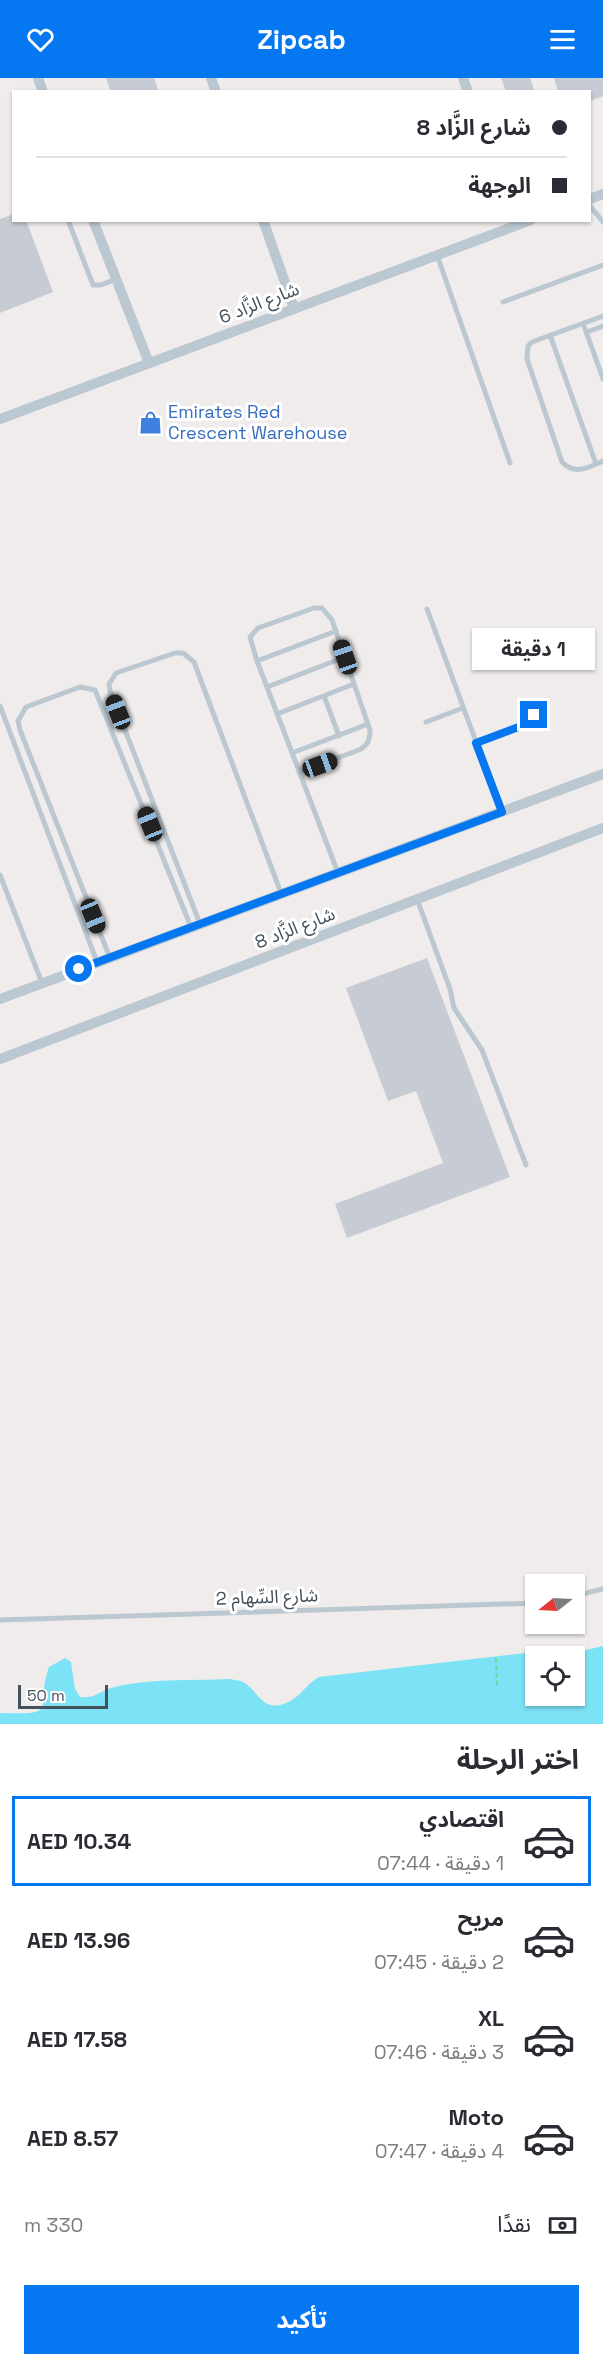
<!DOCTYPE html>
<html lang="ar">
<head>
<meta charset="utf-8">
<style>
	body { margin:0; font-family:"Space Grotesk","Noto Sans Arabic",sans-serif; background:#f7f7f7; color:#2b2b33; direction:rtl; height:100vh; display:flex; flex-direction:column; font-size:22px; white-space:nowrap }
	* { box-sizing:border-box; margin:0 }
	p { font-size:20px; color:#7c7c81 }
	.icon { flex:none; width:33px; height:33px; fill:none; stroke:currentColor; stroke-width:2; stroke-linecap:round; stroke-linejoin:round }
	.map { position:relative; height:1646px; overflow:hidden; direction:ltr }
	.panel { display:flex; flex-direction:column; background:#fff; flex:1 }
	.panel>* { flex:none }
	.banner { position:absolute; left:12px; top:12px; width:579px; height:132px; border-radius:0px; box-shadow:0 2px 4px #0004; direction:rtl; display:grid; align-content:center; height:132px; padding:0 24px; background:#fff }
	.needle { width:39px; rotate:252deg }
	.controls { position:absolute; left:525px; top:1496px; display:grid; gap:12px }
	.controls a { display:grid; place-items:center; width:60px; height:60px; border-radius:0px; background:#fff; box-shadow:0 2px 4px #0004; font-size:30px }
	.scale { position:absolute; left:18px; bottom:15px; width:90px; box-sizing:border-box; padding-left:6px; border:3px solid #43515c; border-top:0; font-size:16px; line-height:21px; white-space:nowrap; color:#43515c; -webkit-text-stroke:4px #fff; paint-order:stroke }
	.end { position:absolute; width:27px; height:27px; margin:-14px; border:8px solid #0577f1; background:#fff; box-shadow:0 0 0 3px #fff }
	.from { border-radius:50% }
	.bubble { position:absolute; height:42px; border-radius:0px; background:#fff; box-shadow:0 2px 4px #0004; font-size:20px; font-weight:700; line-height:42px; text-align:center; direction:rtl }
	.car { position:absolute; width:18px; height:36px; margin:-18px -9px; border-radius:8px; box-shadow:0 0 4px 2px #0007; background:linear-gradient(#222 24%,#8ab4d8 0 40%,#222 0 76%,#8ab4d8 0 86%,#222 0) }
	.banner b { display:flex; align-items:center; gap:21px; height:57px; font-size:22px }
	.banner b+b { border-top:2px solid #e1e1e2 }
	.banner i { width:15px; height:15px; background:#2b2b33 }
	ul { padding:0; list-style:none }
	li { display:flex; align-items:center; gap:18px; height:90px; margin:0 12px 9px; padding:0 12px; border:3px solid transparent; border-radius:0px }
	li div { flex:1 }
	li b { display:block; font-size:22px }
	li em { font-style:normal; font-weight:700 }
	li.active { border-color:#0577f1 }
	li>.icon { width:54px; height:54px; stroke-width:1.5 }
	h2 { padding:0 24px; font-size:27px; line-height:72px }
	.pay { display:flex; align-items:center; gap:15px; height:66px; padding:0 24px; font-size:22px }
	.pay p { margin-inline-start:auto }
	.button { display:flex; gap:12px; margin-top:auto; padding:12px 24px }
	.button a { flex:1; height:69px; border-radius:0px; background:#0577f1; color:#fff; font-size:24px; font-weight:700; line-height:69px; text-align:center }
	header { display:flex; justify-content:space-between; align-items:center; height:78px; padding:0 24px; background:#0577f1; color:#fff; font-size:27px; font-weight:700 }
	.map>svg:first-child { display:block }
	.water { fill:#7ce2f6; fill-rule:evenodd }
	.pier { fill:#f0ecec }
	.building { fill:#c7cbd3 }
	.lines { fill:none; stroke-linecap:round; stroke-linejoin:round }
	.path { stroke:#69d59a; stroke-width:2; stroke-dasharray:4.5 3; stroke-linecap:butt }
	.lane { stroke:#bbc8d1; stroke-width:5 }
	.street { stroke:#bbc8d1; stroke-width:10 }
	.route { stroke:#0577f1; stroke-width:8 }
	.labels { text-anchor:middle; stroke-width:6; stroke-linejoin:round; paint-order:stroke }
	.street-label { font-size:18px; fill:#43515c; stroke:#fff }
	.shop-label { font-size:18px; fill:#366cbe; stroke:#fff; text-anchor:start }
</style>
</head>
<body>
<header><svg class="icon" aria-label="menu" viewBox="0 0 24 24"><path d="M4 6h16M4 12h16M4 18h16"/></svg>Zipcab<svg class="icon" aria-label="heart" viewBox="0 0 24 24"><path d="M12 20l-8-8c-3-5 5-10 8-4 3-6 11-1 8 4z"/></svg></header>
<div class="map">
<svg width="603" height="1646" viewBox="0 0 603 1646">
	<rect width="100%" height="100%" fill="#f0ecec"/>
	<!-- water -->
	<path class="water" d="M603,1568V1646H0V1635C62,1637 34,1632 49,1589L65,1580L71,1584L75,1611L80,1619C93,1621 99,1614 111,1610C145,1600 193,1603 229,1601C233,1602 239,1602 243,1604C259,1613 262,1635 286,1625C300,1620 306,1606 319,1599L526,1575L582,1573ZM536,1578H574V1617H536Z"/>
	<!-- pier -->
	<path class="pier" d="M582,1573L583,1604H575L574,1578H536L535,1606H527L526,1575Z"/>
	<!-- building -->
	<path class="building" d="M106,0H154L159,14H111Z
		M501,0H530L535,14H506Z
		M554,0H603V18L590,23V14H558Z
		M14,136V142H26L53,214L0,235V141Z
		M427,880L510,1099L347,1160L335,1126L443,1085L416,1013L388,1023L346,910Z"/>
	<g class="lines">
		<!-- path -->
		<path class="path" d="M496,1580L497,1607"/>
		<!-- lane -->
		<path class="lane" d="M590,128L603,144
			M68,142L93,207H101L116,201
			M437,177L510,385
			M503,224L603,187
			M603,238L532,264L528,268L527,281L562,384C575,398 589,389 603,383
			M583,245L603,301
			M587,254L603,248
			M550,257L596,386
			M427,531L502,734
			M257,583L336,553
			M267,609L345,579
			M324,618L339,658
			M0,628L97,884
			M277,636L354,606
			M426,644L463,630
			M476,665L529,645L534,637L531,628
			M292,675L368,646
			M299,694L359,672C368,667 370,662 370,652L332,542L322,530H314L258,550L250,559L257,583L338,795
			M0,797L42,905
			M417,821L450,911L454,930L482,972L526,1087
			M200,846L110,613L109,606L116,595L175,575H183L194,584L281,815
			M110,880L20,652L18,643L26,629L80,609L95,612L191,849
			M574,1518L603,1511
			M0,1542L536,1525"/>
		<!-- street -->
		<path class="street" d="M38,0L43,14
			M211,0L216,14
			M463,0L468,14
			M590,121L603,116
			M93,142L149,285
			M263,142L294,230
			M0,341L531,142
			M0,921L603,696
			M0,981L603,750"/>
	</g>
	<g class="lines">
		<!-- route -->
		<path class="route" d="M79,891L502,734L476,665L529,645L534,637"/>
	</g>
	<!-- icons -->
	<defs>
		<symbol id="shop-bare" viewBox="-9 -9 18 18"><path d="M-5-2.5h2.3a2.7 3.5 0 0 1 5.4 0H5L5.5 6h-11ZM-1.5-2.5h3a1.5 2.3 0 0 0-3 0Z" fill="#3f7fe0" stroke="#fff" stroke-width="2.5" paint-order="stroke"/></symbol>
	</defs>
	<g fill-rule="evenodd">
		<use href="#shop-bare" x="134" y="328" width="33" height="33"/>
	</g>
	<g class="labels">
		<!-- street labels -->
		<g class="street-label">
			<text transform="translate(259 225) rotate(-21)" y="6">شارع الزَّاد 6</text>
			<text transform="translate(295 850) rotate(-21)" y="6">شارع الزَّاد 8</text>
			<text transform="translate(267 1519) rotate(-2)" y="6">شارع السِّهام 2</text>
		</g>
		<!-- shop labels -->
		<g class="shop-label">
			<text x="168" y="340">Emirates Red<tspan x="168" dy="21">Crescent Warehouse</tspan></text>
		</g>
	</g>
</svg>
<div class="controls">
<a><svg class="needle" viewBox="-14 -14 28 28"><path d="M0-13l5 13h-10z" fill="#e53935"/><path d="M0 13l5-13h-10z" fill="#7c7c81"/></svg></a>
<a><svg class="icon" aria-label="locate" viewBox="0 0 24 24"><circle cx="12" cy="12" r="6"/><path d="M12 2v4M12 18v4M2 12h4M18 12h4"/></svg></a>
</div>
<div class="scale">50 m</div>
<i class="end from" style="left:79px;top:891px"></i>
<i class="end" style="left:534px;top:637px"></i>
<div class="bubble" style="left:472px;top:550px;width:123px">1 دقيقة</div>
<i class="car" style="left:345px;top:579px;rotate:341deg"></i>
<i class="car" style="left:118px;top:634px;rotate:339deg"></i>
<i class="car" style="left:320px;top:687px;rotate:70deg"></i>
<i class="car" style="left:150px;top:746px;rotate:338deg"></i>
<i class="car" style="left:93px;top:838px;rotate:158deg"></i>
<div class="banner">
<b><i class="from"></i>شارع الزَّاد 8</b>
<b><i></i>الوجهة</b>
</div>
</div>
<section class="panel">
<h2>اختر الرحلة</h2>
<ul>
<li class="active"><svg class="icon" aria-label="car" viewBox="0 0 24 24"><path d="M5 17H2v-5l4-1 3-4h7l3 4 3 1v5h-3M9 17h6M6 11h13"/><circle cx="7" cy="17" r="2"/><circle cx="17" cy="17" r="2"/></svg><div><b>اقتصادي</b><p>1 دقيقة · 07:44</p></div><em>AED 10.34</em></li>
<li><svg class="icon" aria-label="car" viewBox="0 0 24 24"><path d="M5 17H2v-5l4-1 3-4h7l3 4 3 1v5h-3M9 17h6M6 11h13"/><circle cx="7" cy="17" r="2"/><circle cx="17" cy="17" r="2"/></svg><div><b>مريح</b><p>2 دقيقة · 07:45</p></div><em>AED 13.96</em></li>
<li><svg class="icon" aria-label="car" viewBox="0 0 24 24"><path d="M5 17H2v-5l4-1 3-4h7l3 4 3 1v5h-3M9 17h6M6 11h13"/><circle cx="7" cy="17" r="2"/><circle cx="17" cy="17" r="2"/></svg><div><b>XL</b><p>3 دقيقة · 07:46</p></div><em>AED 17.58</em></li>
<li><svg class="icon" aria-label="car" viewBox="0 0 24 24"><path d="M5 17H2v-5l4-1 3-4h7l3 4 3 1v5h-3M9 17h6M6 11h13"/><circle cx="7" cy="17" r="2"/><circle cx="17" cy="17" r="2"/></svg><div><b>Moto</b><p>4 دقيقة · 07:47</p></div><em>AED 8.57</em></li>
</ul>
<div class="pay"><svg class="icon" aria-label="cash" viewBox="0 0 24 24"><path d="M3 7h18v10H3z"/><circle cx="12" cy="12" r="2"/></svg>نقدًا<p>330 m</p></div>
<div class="button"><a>تأكيد</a></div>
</section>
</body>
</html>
